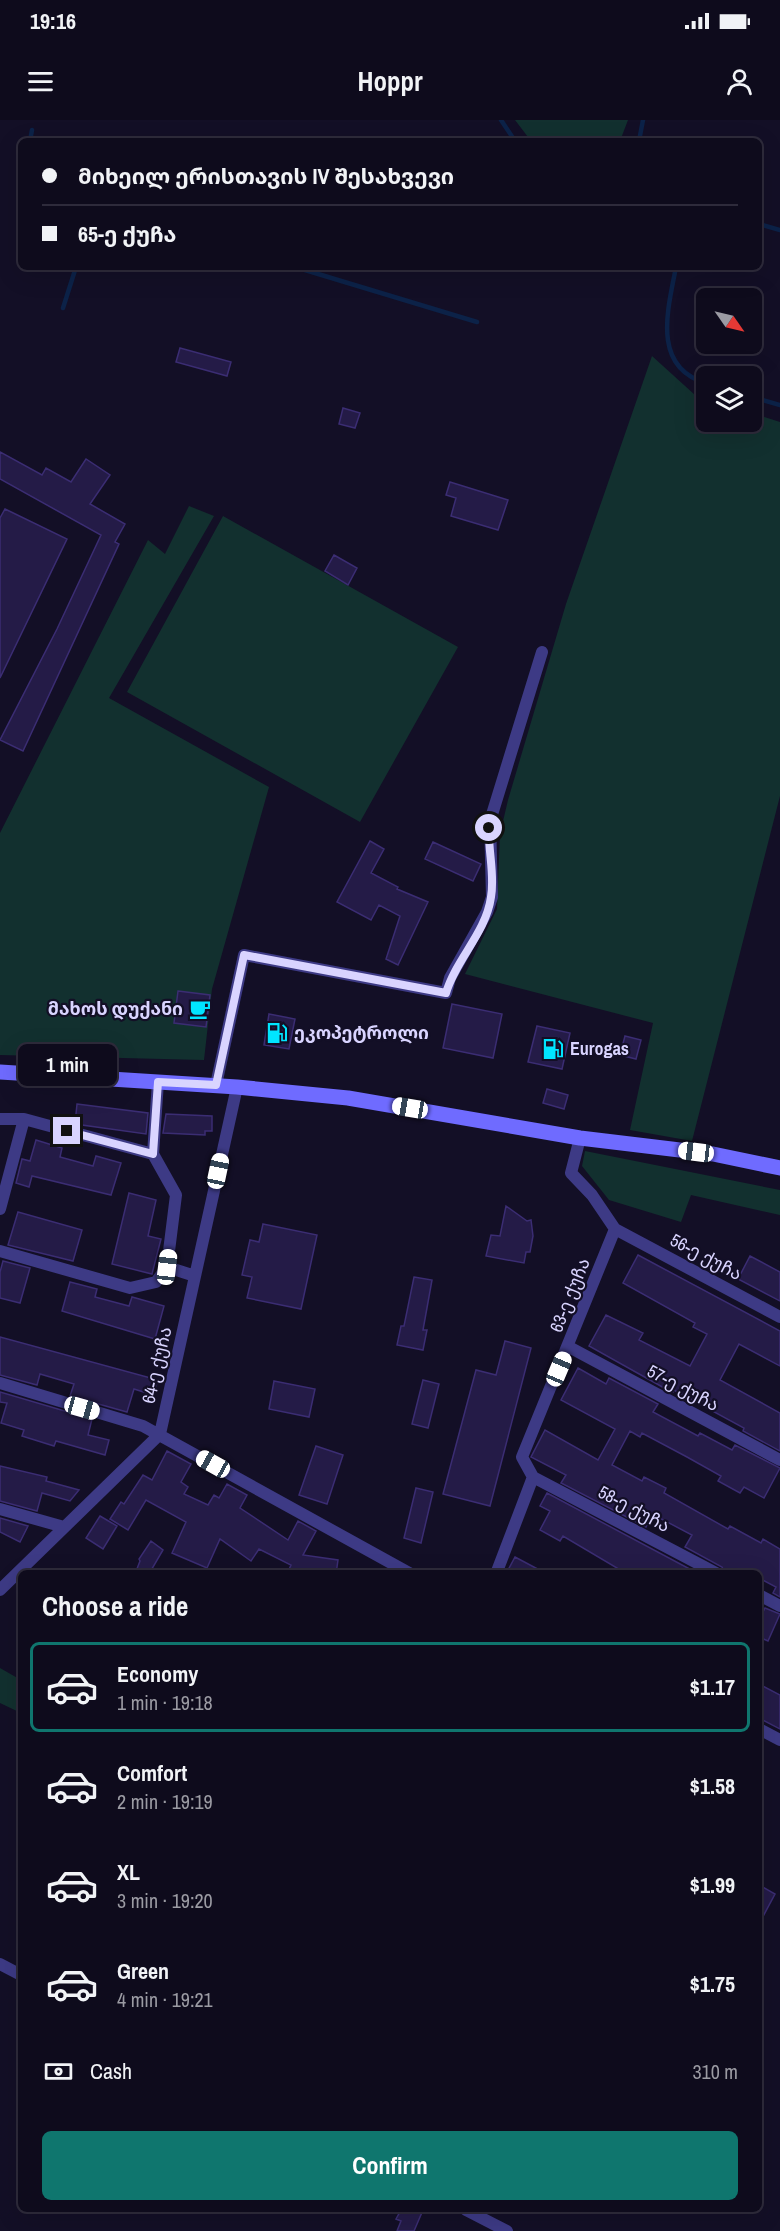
<!DOCTYPE html>
<html lang="en">
<head>
<meta charset="utf-8">
<style>
	body { margin:0; font-family:"Archivo Narrow","Noto Sans Georgian",sans-serif; background:#1c1929; color:#f1f3f6; height:100vh; display:flex; flex-direction:column; font-size:22px; white-space:nowrap }
	* { box-sizing:border-box; margin:0 }
	p { font-size:20px; color:#9b9ba3 }
	.icon { flex:none; width:33px; height:33px; fill:none; stroke:currentColor; stroke-width:2; stroke-linecap:round; stroke-linejoin:round }
	.map { position:relative; flex:1; overflow:hidden }
	.side { position:absolute; left:18px; top:1450px; width:744px; height:642px; display:flex; flex-direction:column; background:#0e0b1c; border-radius:9px; box-shadow:0 6px 24px #0002,0 0 0 2px #2e2b3b }
	.side>* { flex:none }
	.top-card { position:absolute; left:18px; top:18px; width:744px; height:132px; border-radius:9px; box-shadow:0 6px 24px #0002,0 0 0 2px #2e2b3b; display:grid; align-content:center; height:132px; padding:0 24px; background:#0e0b1c }
	.needle { width:39px; rotate:124deg }
	.controls { position:absolute; left:696px; top:168px; display:grid; gap:12px }
	.controls a { display:grid; place-items:center; width:66px; height:66px; border-radius:9px; background:#0e0b1c; box-shadow:0 6px 24px #0002,0 0 0 2px #2e2b3b; font-size:30px }
	.end { position:absolute; width:27px; height:27px; margin:-14px; border:8px solid #d9d4ff; background:#111; box-shadow:0 0 0 3px #111 }
	.from { border-radius:50% }
	.bubble { position:absolute; height:42px; border-radius:9px; background:#0e0b1c; box-shadow:0 6px 24px #0002,0 0 0 2px #2e2b3b; font-size:20px; font-weight:800; line-height:42px; text-align:center }
	.car { position:absolute; width:18px; height:36px; margin:-18px -9px; border-radius:8px; box-shadow:0 0 4px 2px #0007; background:linear-gradient(#fff 24%,#345 0 40%,#fff 0 76%,#345 0 86%,#fff 0) }
	.top-card b { display:flex; align-items:center; gap:21px; height:57px; font-size:22px }
	.top-card b+b { border-top:2px solid #2e2b3b }
	.top-card i { width:15px; height:15px; background:#f1f3f6 }
	ul { padding:0; list-style:none }
	li { display:flex; align-items:center; gap:18px; height:90px; margin:0 12px 9px; padding:0 12px; border:3px solid transparent; border-radius:9px }
	li div { flex:1 }
	li b { display:block; font-size:22px }
	li em { font-style:normal; font-weight:800 }
	li.current { border-color:#0f766e }
	li>.icon { width:54px; height:54px; stroke-width:1.5 }
	h2 { padding:0 24px; font-size:27px; line-height:72px }
	.pay { display:flex; align-items:center; gap:15px; height:66px; padding:0 24px; font-size:22px }
	.pay p { margin-inline-start:auto }
	.action { display:flex; gap:12px; margin-top:auto; padding:12px 24px }
	.action a { flex:1; height:69px; border-radius:9px; background:#0f766e; color:#fff; font-size:24px; font-weight:800; line-height:69px; text-align:center }
	.status { display:flex; justify-content:space-between; align-items:center; height:42px; padding:0 30px; background:#0e0b1c; direction:ltr }
	.status svg { height:16px; fill:currentColor }
	header { display:flex; justify-content:space-between; align-items:center; height:78px; padding:0 24px; background:#0e0b1c; font-size:27px; font-weight:800 }
	.map>svg:first-child { display:block }
	.green { fill:#12302f }
	.lines { fill:none; stroke-linecap:round; stroke-linejoin:round }
	.stream { stroke:#0c2248; stroke-width:4.5 }
	.building { fill:#241b47; stroke:#3b2d73; stroke-width:1.5 }
	.street { stroke:#3d3a85; stroke-width:12 }
	.secondary { stroke:#6f6bff; stroke-width:15 }
	.route { stroke:#d9d4ff; stroke-width:8 }
	.labels { text-anchor:middle; stroke-width:4.5; stroke-linejoin:round; paint-order:stroke }
	.poi-label { font-size:18px; font-weight:bold; fill:#d9d4ff; stroke:#130f26; text-anchor:start }
	.street-label { font-size:18px; fill:#d9d4ff; stroke:#130f26 }
</style>
</head>
<body>
<div class="status"><b>19:16</b><svg viewBox="0 0 49 12"><path d="M0 12V9h3v3zM5 12V6h3v6zM10 12V3h3v9zM15 12V0h3v12zM26 1h20v11H26zM47 4h2v5h-2z"/></svg></div>
<header><svg class="icon" aria-label="menu" viewBox="0 0 24 24"><path d="M4 6h16M4 12h16M4 18h16"/></svg>Hoppr<svg class="icon" aria-label="person" viewBox="0 0 24 24"><circle cx="12" cy="8" r="4"/><path d="M4 21q1-7 8-7t8 7"/></svg></header>
<div class="map">
<svg width="780" height="2111" viewBox="0 0 780 2111">
	<rect width="100%" height="100%" fill="#130f26"/>
	<!-- green -->
	<path class="green" d="M515,0H628L620,21H531Z
		M652,236L695,275L706,279V302H752V293L780,302V676L692,1021L630,1010L653,903L465,854L497,789L500,714L508,680L566,484Z
		M189,386L214,396L109,578L269,667L212,869L204,940L0,935V713L148,420L165,434Z
		M223,396L458,527L360,702L127,572Z
		M585,1031L780,1070V1095L691,1075L681,1102L609,1080L582,1046Z
		M0,1548L21,1560V1593L0,1583Z"/>
	<g class="lines">
		<!-- stream -->
		<path class="stream" d="M501,0L515,21
			M30,21L32,10
			M639,21L643,0
			M759,104L780,110
			M295,147L477,202
			M676,147C668,189 651,247 706,263
			M63,188L76,147
			M752,277L780,285"/>
	</g>
	<!-- building -->
	<path class="building" d="M180,228L231,242L227,256L176,242Z
		M343,288L360,293L355,308L339,304Z
		M0,332L42,355L46,348L71,362L86,339L110,355L90,384L125,404L115,422L119,424L23,631L0,620L57,509L101,415L0,359Z
		M450,362L508,380L498,410L451,396L456,378L446,375Z
		M5,389L67,419L0,558V398Z
		M334,435L357,448L348,465L325,451Z
		M370,721L384,729L371,753L398,767L397,769L428,782L398,845L386,839L400,796L379,785L371,800L337,782Z
		M433,722L481,744L473,761L425,739Z
		M178,871L210,875L206,907L174,903Z
		M452,884L502,894L493,938L443,928Z
		M269,894L295,899L289,929L264,925Z
		M537,906L570,913L562,949L528,942Z
		M625,916L641,920L636,939L620,935Z
		M547,969L568,975L564,989L543,983Z
		M77,984L148,993L146,1014L75,1004Z
		M166,994L212,996V1011H205V1015L163,1013Z
		M36,1020L62,1028L60,1037L93,1046L96,1036L121,1043L111,1075L32,1056L29,1067L16,1063L22,1039L30,1041Z
		M129,1073L156,1080L148,1116L161,1119L152,1154L112,1144Z
		M506,1086L527,1101L531,1100L533,1116L530,1132H526L524,1143L486,1136L491,1115L500,1116Z
		M18,1092L82,1110L73,1141L8,1125Z
		M263,1104L317,1115L301,1189L247,1178L252,1157L242,1155L250,1120L259,1122Z
		M638,1135L780,1211V1246L739,1224L720,1260L780,1293V1331L743,1311L744,1308L674,1270L673,1272L666,1269L589,1226L606,1195L643,1213L639,1220L690,1246L707,1214L693,1207L695,1203L623,1163Z
		M750,1136L780,1152V1181L738,1159Z
		M3,1141L30,1148L20,1183L0,1178V1152Z
		M414,1157L432,1160L423,1210H427L423,1230L397,1225L401,1206H404Z
		M70,1162L97,1169L95,1177L129,1186L132,1177L164,1186L155,1219L62,1191Z
		M0,1217L158,1260L153,1275L134,1269L127,1292L70,1276L74,1264L40,1254L37,1265L0,1255Z
		M505,1221L531,1228L490,1386L443,1374L476,1250L496,1255Z
		M578,1248L606,1264L609,1258L658,1284L653,1292L698,1316L700,1313L732,1330L735,1325L780,1348L764,1378L744,1367L740,1373L718,1361L721,1356L687,1337L642,1313L640,1317L630,1311L612,1345L642,1361L644,1357L666,1368L664,1373L728,1409L730,1406L761,1423L763,1419L780,1429V1477L773,1473L776,1467L759,1458V1454H726L722,1447L685,1427L692,1415L652,1394L646,1407L561,1363L566,1355L531,1337L545,1310L598,1340L615,1309L561,1280Z
		M423,1260L439,1264L428,1308L412,1304Z
		M274,1261L315,1269L309,1297L269,1289Z
		M0,1272L92,1299L88,1315L109,1320L105,1335L56,1321L54,1326L22,1316L24,1310L1,1303L7,1283L0,1282Z
		M316,1326L343,1335L327,1384L299,1375Z
		M167,1331L191,1344L181,1362L188,1367L184,1374L208,1385L214,1375L219,1378L227,1364L247,1375L240,1388L288,1420L298,1401L316,1411L303,1435L338,1440L336,1454H287L291,1445L259,1429L251,1441L220,1419L207,1448L172,1433L186,1402L146,1380L128,1410L110,1399L121,1382L124,1384L143,1355L152,1360Z
		M0,1346L47,1357L46,1361L79,1370L70,1381L42,1373L37,1391L0,1381Z
		M416,1368L433,1372L421,1423L404,1418Z
		M547,1373L699,1454H627L563,1416L560,1421L540,1410L550,1391L540,1386Z
		M100,1396L117,1406L103,1429L86,1418Z
		M0,1398L28,1406L20,1422L0,1412Z
		M151,1421L163,1430L149,1454H135L140,1441L139,1439Z
		M515,1437L547,1454H506Z
		M765,1488L780,1494L768,1521L759,1517V1500Z
		M759,1564L780,1575V1609L759,1598Z
		M759,1765L775,1774L759,1804Z
		M401,2090H423L414,2111H397L401,2101L396,2099Z"/>
	<g class="lines">
		<!-- street -->
		<path class="street" d="M216,965L244,835L446,873L450,858L487,792L492,777L490,701L542,532
			M0,999H24L153,1034
			M153,1034L158,962
			M0,1089L24,999
			M615,1109L780,1197
			M0,1131L130,1168L156,1162L167,1147L176,1075L153,1034
			M167,1147L195,1156
			M569,1227L780,1340
			M0,1263L143,1306L411,1454
			M533,1357L522,1337L615,1109L592,1075L571,1053L580,1018
			M533,1357L718,1454
			M0,1389L64,1407
			M496,1454L533,1357
			M0,1470L160,1314L237,967
			M759,1475L780,1486
			M759,1609L780,1620
			M0,1844L21,1855
			M466,2090L507,2111"/>
		<!-- secondary -->
		<path class="secondary" d="M0,952L237,967L348,978L580,1018L713,1034L780,1048"/>
	</g>
	<g class="lines">
		<!-- route -->
		<path class="route" d="M67,1011L153,1034L158,962L216,965L244,835L446,873C456,839 486,813 491,777C495,755 488,731 489,708"/>
	</g>
	<!-- icons -->
	<defs>
		<symbol id="cafe-bare" viewBox="-9 -9 18 18"><path d="M-5.5-4.5H6V0H3Q3 3.5 0 3.5H-2.5Q-5.5 3.5-5.5 0ZM3-3.2v2h1.7v-2ZM-6 4.5H4V6H-6Z" fill="#00e5ff" stroke="#130f26" stroke-width="2.5" paint-order="stroke"/></symbol>
		<symbol id="fuel-bare" viewBox="-9 -9 18 18"><path d="M-5.5-6h7V0h2V4h1.3V-2.5L3-4.5l.8-.8L6-3V5H2.5V1h-1V6h-7ZM-4.2-4.7v3.2H.2V-4.7Z" fill="#00e5ff" stroke="#130f26" stroke-width="2.5" paint-order="stroke"/></symbol>
	</defs>
	<g fill-rule="evenodd">
		<use href="#cafe-bare" x="185" y="874" width="30" height="30"/>
		<use href="#fuel-bare" x="262" y="898" width="30" height="30"/>
		<use href="#fuel-bare" x="538" y="914" width="30" height="30"/>
	</g>
	<g class="labels">
		<!-- poi labels -->
		<g class="poi-label">
			<text x="183" y="895" text-anchor="end">მახოს დუქანი</text>
			<text x="294" y="919">ეკოპეტროლი</text>
			<text x="570" y="935">Eurogas</text>
		</g>
		<!-- street labels -->
		<g class="street-label">
			<text transform="translate(706 1137) rotate(28)" y="6">56-ე ქუჩა</text>
			<text transform="translate(570 1175) rotate(-68)" y="6">63-ე ქუჩა</text>
			<text transform="translate(157 1245) rotate(-77)" y="6">64-ე ქუჩა</text>
			<text transform="translate(683 1268) rotate(28)" y="6">57-ე ქუჩა</text>
			<text transform="translate(634 1389) rotate(28)" y="6">58-ე ქუჩა</text>
		</g>
	</g>
</svg>
<div class="controls">
<a><svg class="needle" viewBox="-14 -14 28 28"><path d="M0-13l5 13h-10z" fill="#e53935"/><path d="M0 13l5-13h-10z" fill="#9b9ba3"/></svg></a>
<a><svg class="icon" aria-label="layers" viewBox="0 0 24 24"><path d="M12 4l9 5-9 5-9-5zM3 14l9 5 9-5"/></svg></a>
</div>
<i class="end from" style="left:489px;top:708px"></i>
<i class="end" style="left:67px;top:1011px"></i>
<div class="bubble" style="left:18px;top:924px;width:99px">1 min</div>
<i class="car" style="left:410px;top:988px;rotate:280deg"></i>
<i class="car" style="left:696px;top:1032px;rotate:277deg"></i>
<i class="car" style="left:218px;top:1051px;rotate:12deg"></i>
<i class="car" style="left:167px;top:1147px;rotate:7deg"></i>
<i class="car" style="left:559px;top:1249px;rotate:23deg"></i>
<i class="car" style="left:82px;top:1288px;rotate:106deg"></i>
<i class="car" style="left:213px;top:1344px;rotate:299deg"></i>
<div class="top-card">
<b><i class="from"></i>მიხეილ ერისთავის IV შესახვევი</b>
<b><i></i>65-ე ქუჩა</b>
</div>
<section class="side">
<h2>Choose a ride</h2>
<ul>
<li class="current"><svg class="icon" aria-label="car" viewBox="0 0 24 24"><path d="M5 17H2v-5l4-1 3-4h7l3 4 3 1v5h-3M9 17h6M6 11h13"/><circle cx="7" cy="17" r="2"/><circle cx="17" cy="17" r="2"/></svg><div><b>Economy</b><p>1 min · 19:18</p></div><em>$1.17</em></li>
<li><svg class="icon" aria-label="car" viewBox="0 0 24 24"><path d="M5 17H2v-5l4-1 3-4h7l3 4 3 1v5h-3M9 17h6M6 11h13"/><circle cx="7" cy="17" r="2"/><circle cx="17" cy="17" r="2"/></svg><div><b>Comfort</b><p>2 min · 19:19</p></div><em>$1.58</em></li>
<li><svg class="icon" aria-label="car" viewBox="0 0 24 24"><path d="M5 17H2v-5l4-1 3-4h7l3 4 3 1v5h-3M9 17h6M6 11h13"/><circle cx="7" cy="17" r="2"/><circle cx="17" cy="17" r="2"/></svg><div><b>XL</b><p>3 min · 19:20</p></div><em>$1.99</em></li>
<li><svg class="icon" aria-label="car" viewBox="0 0 24 24"><path d="M5 17H2v-5l4-1 3-4h7l3 4 3 1v5h-3M9 17h6M6 11h13"/><circle cx="7" cy="17" r="2"/><circle cx="17" cy="17" r="2"/></svg><div><b>Green</b><p>4 min · 19:21</p></div><em>$1.75</em></li>
</ul>
<div class="pay"><svg class="icon" aria-label="cash" viewBox="0 0 24 24"><path d="M3 7h18v10H3z"/><circle cx="12" cy="12" r="2"/></svg>Cash<p>310 m</p></div>
<div class="action"><a>Confirm</a></div>
</section>
</div>
</body>
</html>
